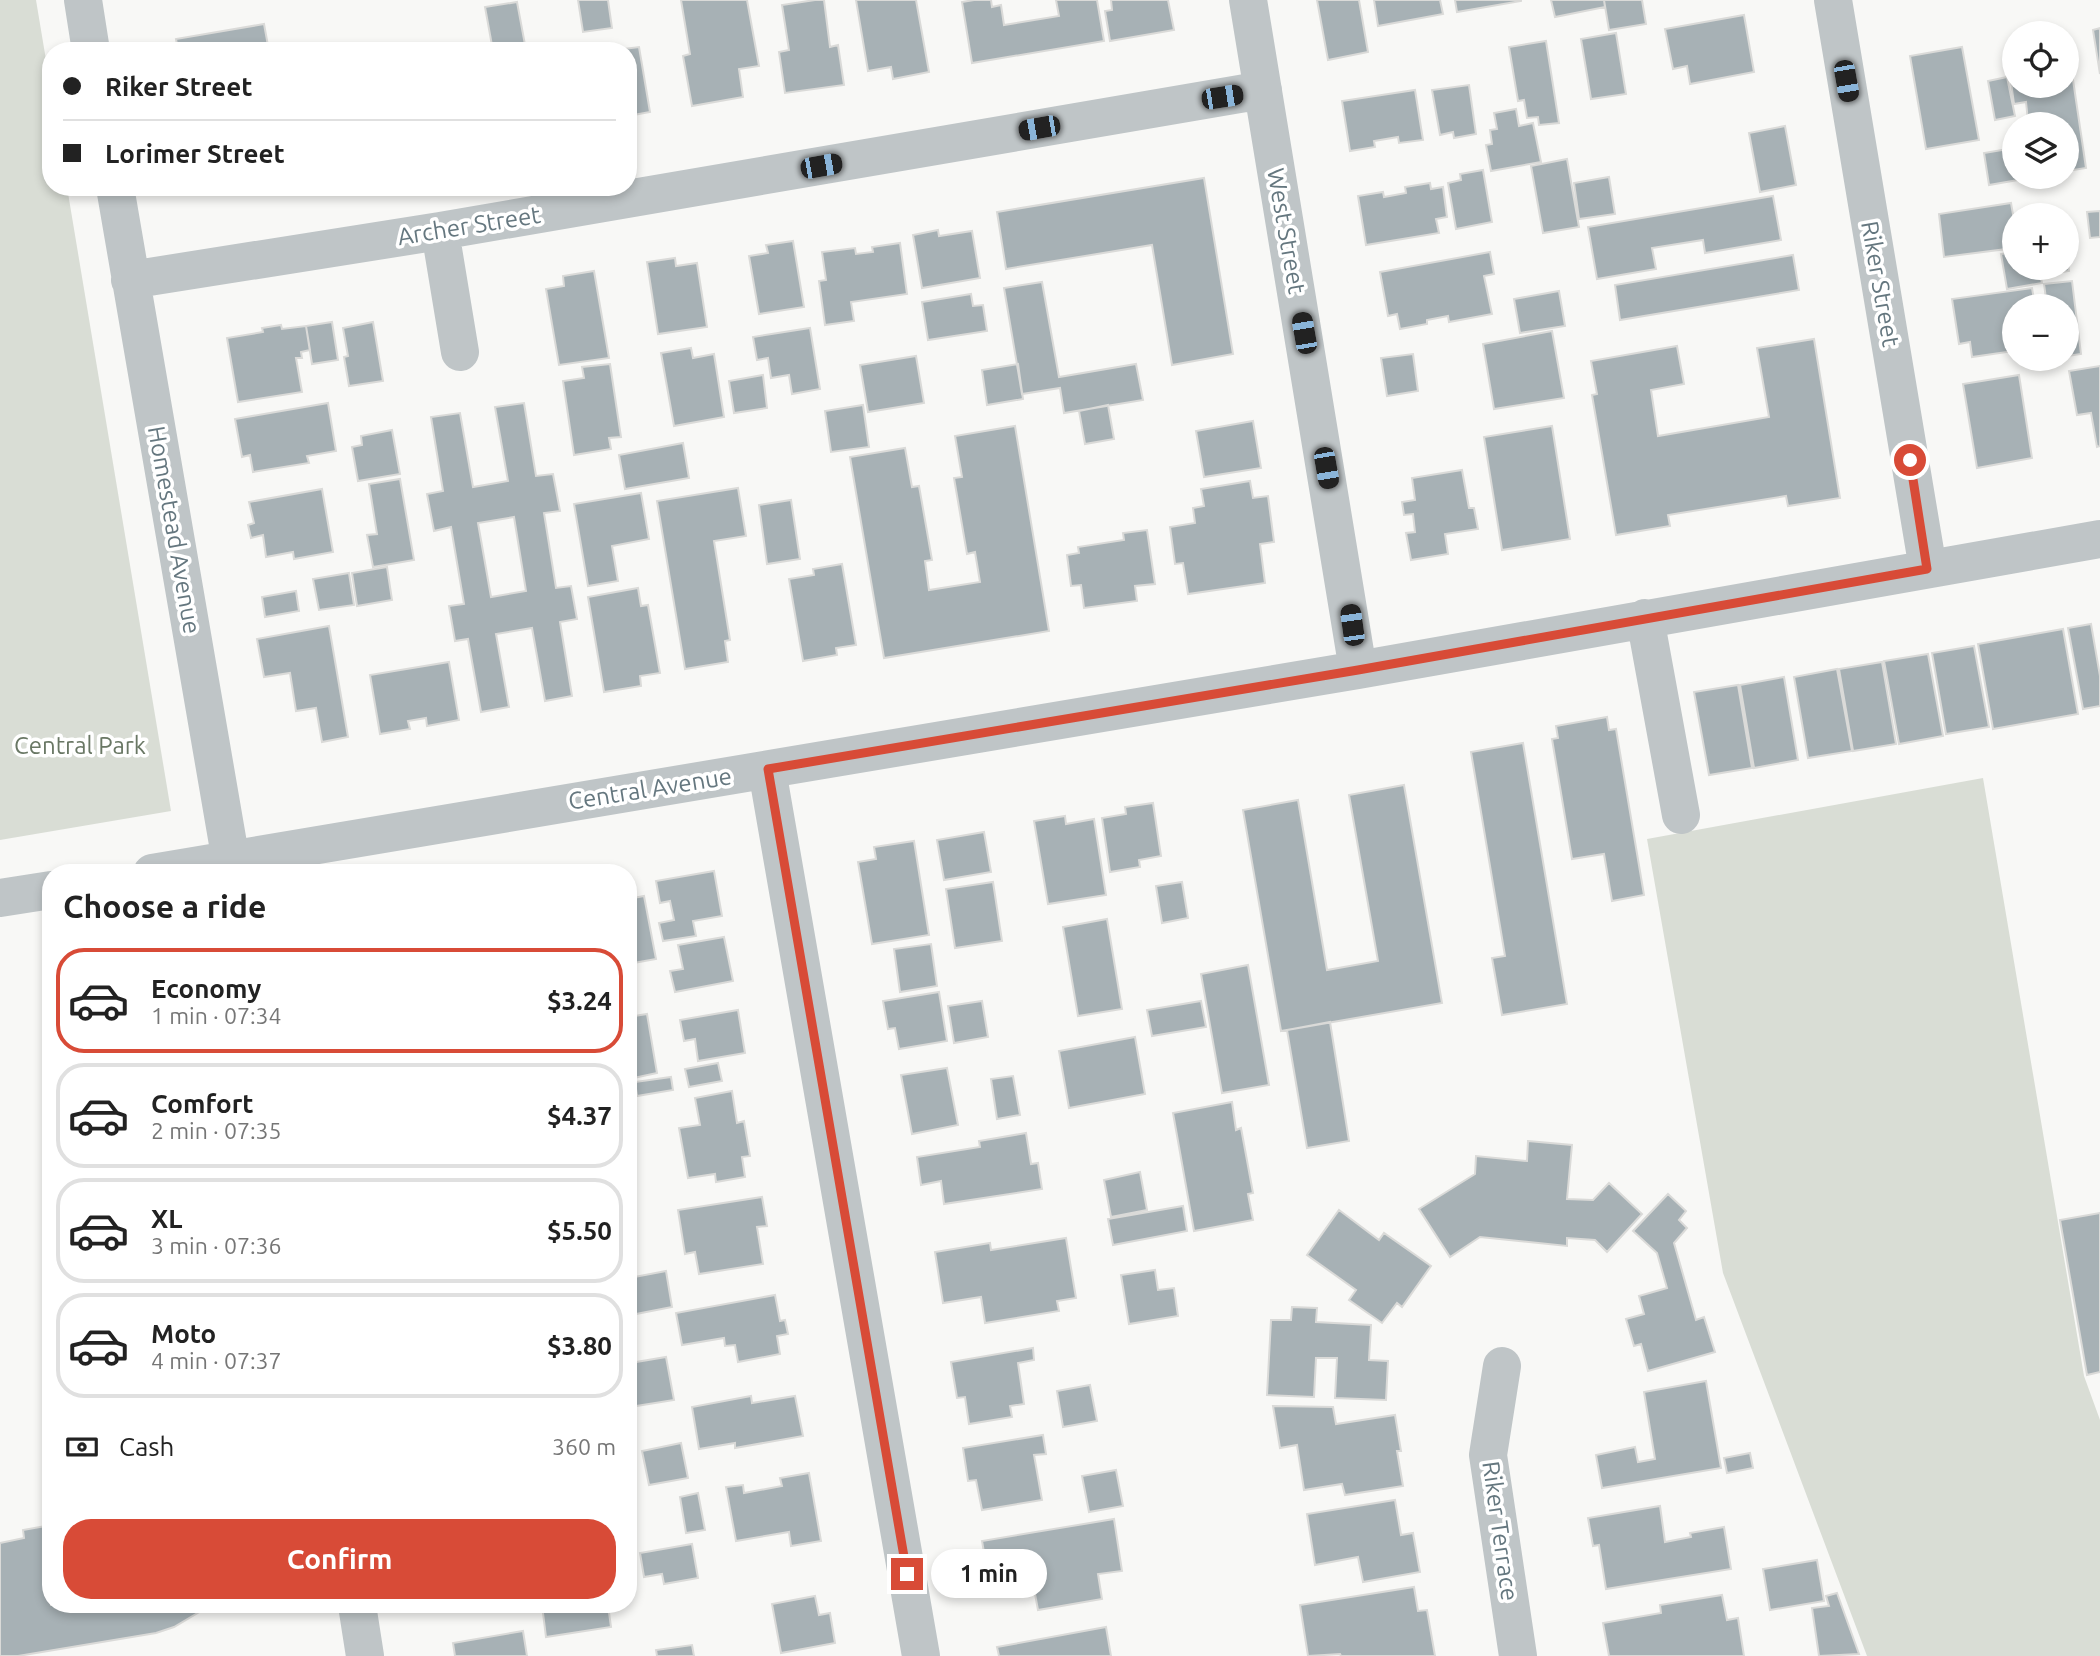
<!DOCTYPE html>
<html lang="en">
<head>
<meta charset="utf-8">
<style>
	body { margin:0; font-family:Ubuntu,sans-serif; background:#f2f2f2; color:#222; height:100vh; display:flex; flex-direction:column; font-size:26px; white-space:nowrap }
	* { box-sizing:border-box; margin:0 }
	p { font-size:23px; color:#767676 }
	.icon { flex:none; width:38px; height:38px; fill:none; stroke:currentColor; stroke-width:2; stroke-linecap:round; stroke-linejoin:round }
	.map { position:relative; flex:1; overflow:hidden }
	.sheet { position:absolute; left:42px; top:864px; width:595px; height:749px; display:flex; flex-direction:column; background:#fff; border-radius:28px; box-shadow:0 4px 10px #0003 }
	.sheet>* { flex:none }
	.top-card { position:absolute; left:42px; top:42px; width:595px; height:154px; border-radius:28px; box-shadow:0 4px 10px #0003; display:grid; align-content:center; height:154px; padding:0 21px; background:#fff }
	.controls { position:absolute; left:2002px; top:21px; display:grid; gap:14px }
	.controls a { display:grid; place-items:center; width:77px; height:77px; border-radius:50%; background:#fff; box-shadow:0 4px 10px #0003; font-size:35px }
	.end { position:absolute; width:32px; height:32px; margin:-16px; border:9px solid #d84b37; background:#fff; box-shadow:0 0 0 4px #fff }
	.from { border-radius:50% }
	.bubble { position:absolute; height:49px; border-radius:24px; background:#fff; box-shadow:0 4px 10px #0003; font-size:23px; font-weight:700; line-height:49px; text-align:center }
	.car { position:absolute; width:21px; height:42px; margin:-21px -10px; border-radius:9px; box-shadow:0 0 5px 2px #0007; background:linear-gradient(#222 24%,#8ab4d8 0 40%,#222 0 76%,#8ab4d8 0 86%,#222 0) }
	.top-card b { display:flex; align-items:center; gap:24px; height:66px; font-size:26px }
	.top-card b+b { border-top:2px solid #e0e0e0 }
	.top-card i { width:18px; height:18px; background:#222 }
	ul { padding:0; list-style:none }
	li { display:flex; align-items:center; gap:21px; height:105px; margin:0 14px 10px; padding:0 7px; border:4px solid #e0e0e0; border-radius:28px }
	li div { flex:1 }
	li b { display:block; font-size:26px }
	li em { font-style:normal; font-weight:700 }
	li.on { border-color:#d84b37 }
	li>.icon { width:63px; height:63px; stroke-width:1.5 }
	h2 { padding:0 21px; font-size:32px; line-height:84px }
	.pay { display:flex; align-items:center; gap:18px; height:77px; padding:0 21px; font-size:26px }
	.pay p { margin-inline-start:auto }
	.button { display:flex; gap:14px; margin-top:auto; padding:14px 21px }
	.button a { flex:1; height:80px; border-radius:28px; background:#d84b37; color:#fff; font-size:28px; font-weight:700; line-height:80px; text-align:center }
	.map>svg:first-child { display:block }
	.green { fill:#d9ddd5 }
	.building { fill:#a7b1b5; stroke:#dadad8; stroke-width:2; fill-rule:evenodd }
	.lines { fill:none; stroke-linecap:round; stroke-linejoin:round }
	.minor { stroke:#bfc5c7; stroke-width:38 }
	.route { stroke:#d84b37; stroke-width:9 }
	.labels { text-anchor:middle; stroke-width:7; stroke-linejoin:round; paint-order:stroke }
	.street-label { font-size:24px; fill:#65777f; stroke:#fff }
	.park-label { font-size:24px; fill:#697764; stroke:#fff }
</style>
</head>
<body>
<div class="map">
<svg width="2100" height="1656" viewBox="0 0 2100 1656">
	<rect width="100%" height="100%" fill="#f8f8f6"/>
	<!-- green -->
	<path class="green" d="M0,0H36L51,90V187H67L171,811L0,840Z
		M1983,778L2084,1376L2100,1420V1656H1867L1723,1273L1647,839Z"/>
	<!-- building -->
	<path class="building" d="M578,0H608L612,28L583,32Z
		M681,0H747L759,66L739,69L743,97L692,106L683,56L690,54Z
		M815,0H824L830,47L838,45L844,85L785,93L779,52L789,50L782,5Z
		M856,0H916L929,72L893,79L891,67L868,71Z
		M974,0H991L992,7L1001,5L1004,25L1059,16L1056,0H1097L1104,41L972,63L962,2Z
		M1111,0H1168L1174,30L1110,41L1105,11L1112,10Z
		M1317,0H1359L1368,52L1328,60Z
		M1374,0H1440L1443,14L1378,26Z
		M1455,0H1521V1L1457,12Z
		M1551,0H1604L1605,7L1555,17Z
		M1604,0H1642L1646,24L1609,30Z
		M517,2L526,50L493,51L485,7Z
		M1744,15L1754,72L1690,84L1687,66L1673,69L1665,29Z
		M264,24L269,51H178L176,39Z
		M2100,28V74L2093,30Z
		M1616,33L1626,94L1591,99L1581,39Z
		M2067,39L2086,168L2067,171V124H2038V120L2028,121L2026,102L2014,104L2009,68L2014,67V86H2067Z
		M1546,41L1559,123L1539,125L1538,117L1527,118L1524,100L1518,101L1509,47Z
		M639,47L650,112L628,116V51L616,50Z
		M1962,47L1979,140L1926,149L1910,56Z
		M2007,77L2015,116L1995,120L1988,81Z
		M1469,85L1476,134L1454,138L1453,132L1440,135L1432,90Z
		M1415,90L1423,140L1399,143L1398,137L1374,141L1375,147L1350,151L1342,101Z
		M1516,109L1519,126L1533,123L1541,162L1491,171L1486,145L1492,144L1490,130L1497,129L1494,113Z
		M1785,126L1796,185L1760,192L1749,133Z
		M2014,148V177H2024V179L1989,185L1984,153Z
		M1567,159L1579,227L1543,233L1531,166Z
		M1483,170L1492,222L1456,229L1448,183L1461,180L1460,174Z
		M1609,177L1615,214L1579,219L1574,183Z
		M1204,178L1233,354L1172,365L1152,245L1006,269L997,212Z
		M1430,183L1431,189L1443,187L1447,217L1436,219L1439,233L1366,245L1358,196L1383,192L1384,197L1406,193L1405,187Z
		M1773,196L1781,240L1705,253L1703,240L1652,248L1656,269L1597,279L1588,227Z
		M2011,203L2014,220V248L1944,257L1939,214Z
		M2100,211V237L2090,238L2087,212Z
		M938,230L939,236L972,231L980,278L922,288L913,235Z
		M793,241L804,307L759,314L749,256L768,253L766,245Z
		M900,243L907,294L851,302L854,321L825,325L819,281L826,280L822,252L855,248L856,254L873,252L872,247Z
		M1490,252L1494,274L1484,276L1492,314L1449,322L1448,316L1427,320V324L1400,329L1397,314L1388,316L1380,272Z
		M2014,252V268H2039L2042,283L2007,289L2001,254Z
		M2067,254L2069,271L2043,275L2042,268H2067Z
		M1793,255L1799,290L1620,320L1615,285Z
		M675,258L676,266L697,263L707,327L658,334L647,262Z
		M594,271L609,358L559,365L546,289L564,286L563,276Z
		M2072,281L2081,354L2067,356V306H2047L2044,284Z
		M1042,282L1059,377L1136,364L1143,400L1064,413L1060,388L1022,394L1004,288Z
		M2032,288L2035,306H2014V351L1972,357L1970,342L1959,344L1952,299Z
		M1559,291L1565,326L1520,333L1514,299Z
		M971,294L973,306L983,305L987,331L928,340L922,302Z
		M332,322L338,360L312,364L306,326Z
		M373,322L383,381L349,386L344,357L348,356L343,328Z
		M281,325L282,329L306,326L310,350L301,352L302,358H296L302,392L238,402L227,338L263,332L262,328Z
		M810,328L820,389L792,394L789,375L771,378L768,358L757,360L753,337Z
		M1552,331L1564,398L1494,409L1483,344Z
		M1814,339L1840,498L1788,506L1786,496L1668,515L1670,526L1616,535L1592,395L1597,394L1591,361L1677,346L1684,384L1651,390L1658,436L1769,417L1757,348Z
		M691,348L693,358L714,354L724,417L674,426L661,353Z
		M1413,354L1418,391L1387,396L1381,358Z
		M916,356L924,403L868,412L860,365Z
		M610,364L621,437L609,438L611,449L574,455L563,381L584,378L582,367Z
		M1018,364L1023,399L987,405L982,370Z
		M2100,366V446L2097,447L2091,413L2077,415L2069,371Z
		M763,375L767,408L734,413L729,381Z
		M2019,375L2032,458L1977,468L1963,384Z
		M328,403L336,451L307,456L309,463L253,472L250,455L242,457L235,419Z
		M524,403L536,476L553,474L560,511L544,513L556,588L571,586L577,619L560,622L572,696L545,701L532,628L496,634L509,707L481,712L468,639L455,641L449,606L464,604L451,527L434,531L427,494L443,491L431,417L460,413L473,487L508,481L495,407ZM514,517L526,591L491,597L478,523Z
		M863,405L869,447L831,452L825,411Z
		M1108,405L1114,439L1085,444L1079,411Z
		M1253,421L1261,468L1204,477L1196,431Z
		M1015,426L1049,631L884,658L850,457L905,448L912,487L919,486L932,560L925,561L929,590L980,582L975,552L967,554L954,478L962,477L955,436Z
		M1552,426L1570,539L1502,550L1484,437Z
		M392,430L400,474L358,481L352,447L362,445L361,436Z
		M683,443L689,478L625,489L619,455Z
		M1462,470L1469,508H1474L1478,529L1445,534L1448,554L1411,560L1406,533L1415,532L1413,514L1404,515L1402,502L1415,500L1412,478Z
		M400,479L414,560L373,567L367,535L377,534L369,484Z
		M1250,481L1253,498L1268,496L1274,542L1260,544L1265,583L1188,594L1183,563L1175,564L1170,527L1195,523L1193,508L1204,506L1201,489Z
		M738,488L746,536L714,541L730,640L725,641L728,662L685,669L657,501Z
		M322,489L333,552L294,559L293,552L266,557L263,535L251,538L248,525L254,523L249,502Z
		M641,493L649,539L612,546L618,581L588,586L574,504Z
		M791,500L800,559L767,564L759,505Z
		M1147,530L1155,584L1135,586L1137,601L1084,608L1081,585L1071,586L1067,555L1079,553L1078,547L1124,540L1123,533Z
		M842,564L856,645L836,648L837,655L803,661L789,579L814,575L813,569Z
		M387,567L392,600L357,606L352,573Z
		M349,573L354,605L319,610L313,579Z
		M638,588L641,606L648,605L660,673L640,676L641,686L604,692L588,597Z
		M296,591L299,611L265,617L262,597Z
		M2091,624L2100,676V706L2083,709L2068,628Z
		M329,626L348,737L322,742L316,708L296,711L290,673L264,677L257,639Z
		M2063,629L2078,714L1993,729L1978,644Z
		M1974,646L1989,727L1946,734L1932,653Z
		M1928,654L1943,736L1899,744L1884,661Z
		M449,662L459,720L427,726L426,718L408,721L410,729L380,734L370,675Z
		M1882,662L1896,744L1853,751L1839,669Z
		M1837,669L1852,751L1808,758L1794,677Z
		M1784,677L1798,760L1754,768L1740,685Z
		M1738,685L1752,768L1709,775L1694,692Z
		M1607,717L1609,730L1616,729L1644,895L1612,901L1604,854L1572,859L1552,739L1558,738L1556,726Z
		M1523,743L1567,1004L1502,1015L1492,958L1505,956L1471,752Z
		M1404,785L1442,1003L1281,1031L1243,810L1298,800L1327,970L1378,961L1349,795Z
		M1153,803L1161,856L1139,860L1140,867L1110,872L1102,818L1126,814L1125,807Z
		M1065,816L1066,824L1094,819L1106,895L1048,904L1034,821Z
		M984,832L991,872L944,880L937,840Z
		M914,841L929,935L872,944L858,862L876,859L874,847Z
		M714,871L722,916L693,921L696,936L663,941L659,923L674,920L670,901L660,903L656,881Z
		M993,882L1002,941L955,948L946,889Z
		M1182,882L1188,918L1162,923L1156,886Z
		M644,896L656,959L628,964V899Z
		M1107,919L1122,1009L1078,1016L1063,927Z
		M724,937L733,981L675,992L670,971L683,969L678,945Z
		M931,944L937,986L900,992L894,949Z
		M1248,965L1269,1085L1222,1093L1201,974Z
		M939,992L947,1041L899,1049L895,1028L888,1029L883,1001Z
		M982,1001L988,1037L954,1043L948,1006Z
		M1201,1001L1206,1027L1152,1036L1147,1010Z
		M738,1010L745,1053L698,1061L695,1039L684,1041L680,1020Z
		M647,1014L657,1073L629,1079L628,1017Z
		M1330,1022L1349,1141L1307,1148L1287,1030Z
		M1135,1037L1145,1094L1069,1108L1059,1051Z
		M718,1063L722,1081L689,1087L685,1069Z
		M947,1068L958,1125L912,1134L901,1075Z
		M1013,1076L1020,1115L997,1119L991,1079Z
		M671,1077L673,1090L637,1096L635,1082Z
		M732,1091L737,1123L744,1121L750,1156L742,1157L745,1177L716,1182L715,1174L688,1178L679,1128L700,1125L695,1098Z
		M1232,1102L1236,1130L1241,1128L1253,1193L1248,1194L1253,1220L1194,1231L1173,1113Z
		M1026,1133L1031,1164L1038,1163L1042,1189L944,1204L941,1181L921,1185L917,1157L980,1147L979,1141Z
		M1528,1141L1572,1145L1567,1199L1593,1200L1609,1183L1642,1214L1607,1252L1595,1240L1567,1238V1246L1480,1237L1450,1257L1419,1209L1475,1174L1476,1156L1527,1161Z
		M1140,1172L1147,1210L1111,1217L1104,1180Z
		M1668,1194L1686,1211L1679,1220L1687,1228L1674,1243L1696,1320L1704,1317L1715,1352L1648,1371L1641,1344L1634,1346L1626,1319L1644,1314L1639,1296L1667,1288L1657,1253L1633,1231Z
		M762,1197L767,1226L757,1227L763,1264L699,1274L695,1252L685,1254L678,1210Z
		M1183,1206L1187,1231L1113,1245L1108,1219Z
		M1339,1210L1379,1240L1384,1233L1431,1266L1402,1307L1397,1303L1382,1323L1349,1300L1356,1290L1307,1255Z
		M2100,1213V1372L2087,1375L2060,1220Z
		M1066,1238L1076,1298L1057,1301L1059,1311L985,1323L981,1297L943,1303L935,1252L990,1243L991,1250Z
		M1155,1270L1158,1290L1174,1288L1178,1316L1129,1324L1121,1275Z
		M666,1271L672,1307L636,1314L629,1278Z
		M775,1295L780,1321L785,1320L788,1334L777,1336L780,1354L738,1362L735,1345L725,1346L724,1338L682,1345L676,1313Z
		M1292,1307L1317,1308L1316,1322L1371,1325L1369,1360L1388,1361L1386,1400L1335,1398L1337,1358H1316L1314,1397L1267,1395L1271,1320H1291Z
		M1033,1348L1034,1360L1018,1363L1024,1404L1010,1406L1012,1417L969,1424L965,1397L957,1398L951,1362Z
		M666,1357L674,1400L630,1407L628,1359L636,1358V1362Z
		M1706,1381L1721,1468L1602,1488L1596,1455L1635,1447L1638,1462L1655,1459L1644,1392Z
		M1090,1385L1097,1421L1063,1427L1057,1391Z
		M751,1396L752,1403L795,1396L803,1436L735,1448V1443L699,1449L692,1407Z
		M1273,1406L1333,1407L1336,1424L1395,1415L1401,1451H1397L1403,1486L1345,1495L1342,1484L1304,1490L1297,1445L1280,1448Z
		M1043,1435L1046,1454L1034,1455L1042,1500L982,1510L976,1480L968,1481L963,1448Z
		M681,1443L688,1478L649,1485L642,1451Z
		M1750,1453L1753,1468L1727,1473L1724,1458Z
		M1116,1470L1123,1506L1089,1512L1082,1476Z
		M809,1473L821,1541L791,1546L789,1532L736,1541L726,1487L743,1485L744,1493L782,1486L780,1478Z
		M698,1493L705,1530L686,1533L680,1497Z
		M1395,1500L1401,1535L1413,1533L1420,1572L1363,1582L1358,1557L1315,1565L1307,1514Z
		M1660,1506L1665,1542L1691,1537L1690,1533L1724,1527L1731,1569L1606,1589L1599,1545L1593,1546L1588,1518Z
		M1114,1519L1122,1571L1098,1574L1102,1599L1038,1610L1032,1578L1026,1579L1024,1569L988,1575L982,1541Z
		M51,1525V1605H211L174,1627L156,1633L18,1656H0V1543L24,1538L23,1530Z
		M692,1544L698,1578L664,1584L662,1574L644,1577L640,1553Z
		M1817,1560L1824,1601L1770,1610L1763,1569Z
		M1414,1587L1418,1611L1427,1610L1435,1656H1341L1340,1654L1308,1656L1300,1605Z
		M1837,1593L1859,1654L1819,1656L1812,1608L1829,1606L1826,1596Z
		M1722,1595L1727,1620L1738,1618L1744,1656H1609L1603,1623L1661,1613L1660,1605Z
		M815,1596L819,1615L830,1613L835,1643L781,1653L772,1604Z
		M542,1605H608L611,1627L546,1637Z
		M1106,1627L1111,1656H999L997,1647Z
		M523,1631L527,1656H455L453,1643Z
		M692,1645L694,1656H657L656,1650Z"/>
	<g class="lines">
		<!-- minor -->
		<path class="minor" d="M83,0L91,51
			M1248,0L1358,670
			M1833,0L1928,569
			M115,187L233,873
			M440,231L460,352
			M130,280L440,231L1263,90
			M1645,618L1681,815
			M767,770L921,1656
			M152,873L1358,670L2100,539
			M0,898L51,890
			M1502,1366L1488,1455L1518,1656
			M357,1605L365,1656"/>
	</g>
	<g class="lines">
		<!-- route -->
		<path class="route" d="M907,1574L768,769L1358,670L1927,569L1910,460"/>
	</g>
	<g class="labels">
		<!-- street labels -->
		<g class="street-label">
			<text transform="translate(469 226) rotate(-9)" y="8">Archer Street</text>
			<text transform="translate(1286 231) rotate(80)" y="8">West Street</text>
			<text transform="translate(1880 284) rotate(80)" y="8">Riker Street</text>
			<text transform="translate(174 530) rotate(80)" y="8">Homestead Avenue</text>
			<text transform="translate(650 789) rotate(-9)" y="8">Central Avenue</text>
			<text transform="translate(1500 1531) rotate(82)" y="8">Riker Terrace</text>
		</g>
		<!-- park labels -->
		<g class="park-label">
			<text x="80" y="754">Central Park</text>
		</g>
	</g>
</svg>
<div class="controls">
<a><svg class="icon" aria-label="locate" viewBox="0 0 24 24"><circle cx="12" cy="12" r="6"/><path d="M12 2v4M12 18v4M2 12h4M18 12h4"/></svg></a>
<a><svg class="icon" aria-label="layers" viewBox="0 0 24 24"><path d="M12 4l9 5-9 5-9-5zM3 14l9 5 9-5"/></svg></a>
<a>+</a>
<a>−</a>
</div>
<i class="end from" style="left:1910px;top:460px"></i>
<i class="end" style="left:907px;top:1574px"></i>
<div class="bubble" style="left:931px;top:1549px;width:116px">1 min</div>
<i class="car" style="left:1846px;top:81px;rotate:170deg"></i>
<i class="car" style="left:1222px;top:97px;rotate:81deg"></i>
<i class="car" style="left:1039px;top:128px;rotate:260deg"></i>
<i class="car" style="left:821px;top:166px;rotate:80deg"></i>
<i class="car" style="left:1304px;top:333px;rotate:350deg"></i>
<i class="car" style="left:1326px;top:468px;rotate:170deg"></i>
<i class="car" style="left:1352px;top:625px;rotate:352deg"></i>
<div class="top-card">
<b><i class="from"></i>Riker Street</b>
<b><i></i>Lorimer Street</b>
</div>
<section class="sheet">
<h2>Choose a ride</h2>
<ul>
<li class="on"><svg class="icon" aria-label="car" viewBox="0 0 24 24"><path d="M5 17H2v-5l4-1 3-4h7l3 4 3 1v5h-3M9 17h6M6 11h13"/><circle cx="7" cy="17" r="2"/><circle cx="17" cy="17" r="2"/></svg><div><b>Economy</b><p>1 min · 07:34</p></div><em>$3.24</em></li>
<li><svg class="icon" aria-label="car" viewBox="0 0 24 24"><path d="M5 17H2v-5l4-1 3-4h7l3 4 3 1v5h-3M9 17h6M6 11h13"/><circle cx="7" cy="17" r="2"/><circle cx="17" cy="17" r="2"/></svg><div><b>Comfort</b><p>2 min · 07:35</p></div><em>$4.37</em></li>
<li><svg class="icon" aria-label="car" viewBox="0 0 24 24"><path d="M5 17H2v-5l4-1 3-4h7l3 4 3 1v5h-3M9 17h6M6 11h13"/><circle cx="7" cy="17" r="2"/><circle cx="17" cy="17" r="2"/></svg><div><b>XL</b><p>3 min · 07:36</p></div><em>$5.50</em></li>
<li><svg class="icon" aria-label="car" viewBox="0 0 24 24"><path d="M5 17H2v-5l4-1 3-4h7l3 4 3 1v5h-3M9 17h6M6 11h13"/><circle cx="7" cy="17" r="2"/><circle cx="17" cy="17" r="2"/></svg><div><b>Moto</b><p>4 min · 07:37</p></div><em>$3.80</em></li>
</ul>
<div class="pay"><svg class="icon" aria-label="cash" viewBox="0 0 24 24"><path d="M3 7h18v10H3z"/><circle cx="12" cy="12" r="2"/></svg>Cash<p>360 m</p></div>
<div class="button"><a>Confirm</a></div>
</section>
</div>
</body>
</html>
